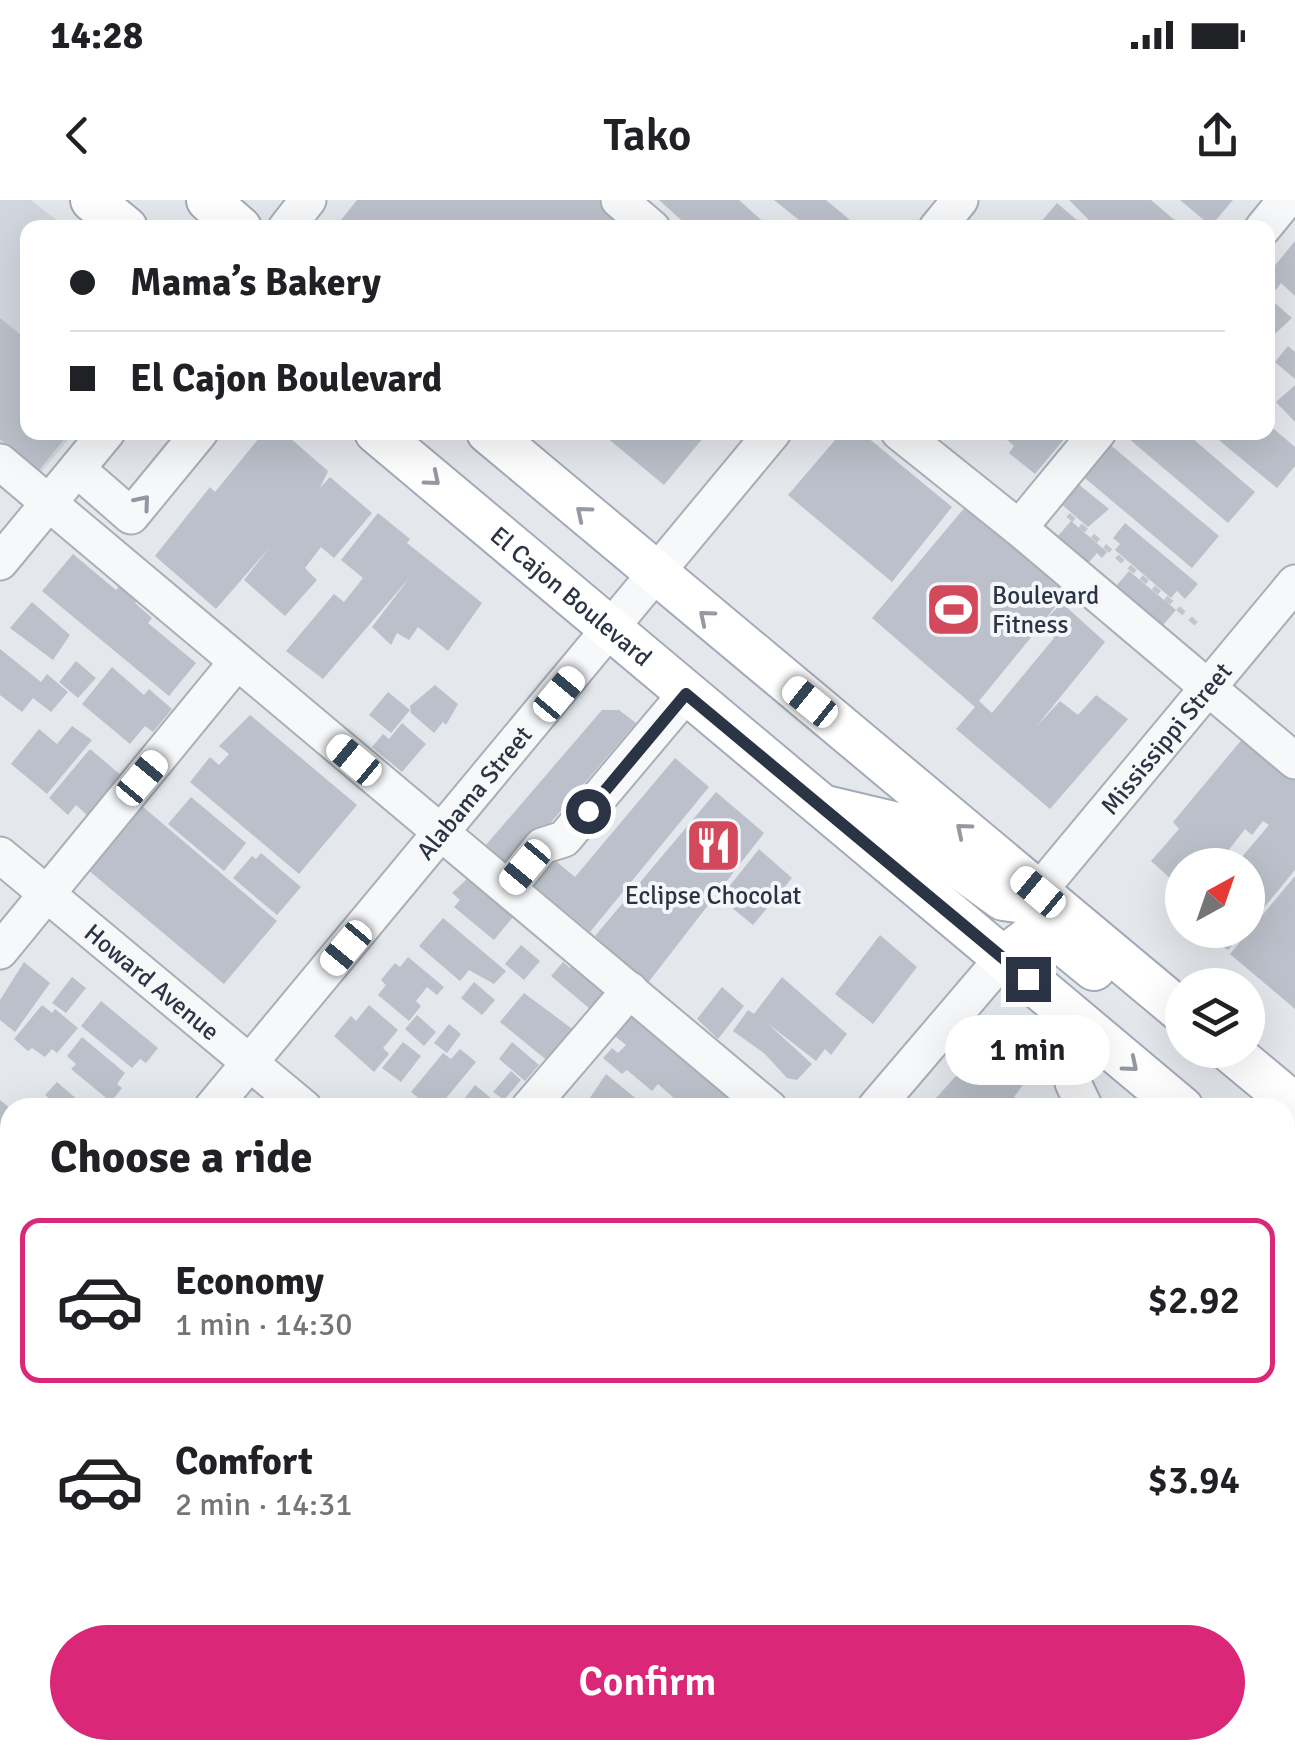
<!DOCTYPE html>
<html lang="en">
<head>
<meta charset="utf-8">
<style>
	body { margin:0; font-family:Signika,sans-serif; background:#f2f2f2; color:#202124; height:100vh; display:flex; flex-direction:column; font-size:38px; white-space:nowrap }
	* { box-sizing:border-box; margin:0 }
	p { font-size:32px; color:#757577 }
	.icon { flex:none; width:55px; height:55px; fill:none; stroke:currentColor; stroke-width:2; stroke-linecap:round; stroke-linejoin:round }
	.map { position:relative; flex:1; overflow:hidden }
	.sheet { position:absolute; left:0px; top:898px; width:1295px; height:662px; display:flex; flex-direction:column; background:#fff; border-radius:30px 30px 0 0; box-shadow:0 10px 40px #0002 }
	.sheet>* { flex:none }
	.guide { position:absolute; left:20px; top:20px; width:1255px; height:220px; border-radius:20px; box-shadow:0 10px 40px #0002; display:grid; align-content:center; height:220px; padding:0 50px; background:#fff }
	.needle { width:65px; rotate:40deg }
	.tools { position:absolute; left:1165px; top:648px; display:grid; gap:20px }
	.tools a { display:grid; place-items:center; width:100px; height:100px; border-radius:50%; background:#fff; box-shadow:0 10px 40px #0002; font-size:50px }
	.end { position:absolute; width:45px; height:45px; margin:-22px; border:12px solid #2b3445; background:#fff; box-shadow:0 0 0 5px #fff }
	.from { border-radius:50% }
	.bubble { position:absolute; height:70px; border-radius:35px; background:#fff; box-shadow:0 10px 40px #0002; font-size:32px; font-weight:600; line-height:70px; text-align:center }
	.car { position:absolute; width:30px; height:60px; margin:-30px -15px; border-radius:12px; box-shadow:0 0 8px 2px #0007; background:linear-gradient(#fff 24%,#345 0 40%,#fff 0 76%,#345 0 86%,#fff 0) }
	.guide b { display:flex; align-items:center; gap:35px; height:95px; font-size:38px }
	.guide b+b { border-top:2px solid #e0e0e0 }
	.guide i { width:25px; height:25px; background:#202124 }
	ul { padding:0; list-style:none }
	li { display:flex; align-items:center; gap:30px; height:165px; margin:0 20px 15px; padding:0 30px; border:5px solid transparent; border-radius:20px }
	li div { flex:1 }
	li b { display:block; font-size:38px }
	li em { font-style:normal; font-weight:600 }
	li.active { border-color:#db2777 }
	li>.icon { width:90px; height:90px; stroke-width:1.5 }
	h2 { padding:0 50px; font-size:45px; line-height:120px }
	.button { display:flex; gap:20px; margin-top:auto; padding:20px 50px }
	.button a { flex:1; height:115px; border-radius:60px; background:#db2777; color:#fff; font-size:40px; font-weight:600; line-height:115px; text-align:center }
	.status { display:flex; justify-content:space-between; align-items:center; height:70px; padding:0 50px; background:#fff; direction:ltr }
	.status svg { height:28px; fill:currentColor }
	header { display:flex; justify-content:space-between; align-items:center; height:130px; padding:0 50px; background:#fff; font-size:45px; font-weight:600 }
	.map>svg:first-child { display:block }
	.built { fill:#d2d6de }
	.building { fill:#bbc0ca; fill-rule:evenodd }
	.lines { fill:none; stroke-linecap:round; stroke-linejoin:round }
	.minor-casing { stroke:#a9aeb7; stroke-width:39 }
	.major-casing { stroke:#a3abb8; stroke-width:46 }
	.path { stroke:#c2c5cb; stroke-width:5; stroke-dasharray:8 8; stroke-linecap:butt }
	.minor { stroke:#f7f8fa; stroke-width:35 }
	.major { stroke:#fff; stroke-width:42 }
	.oneway { stroke:#959aa2 }
	.oneway2 { stroke:#9196a0 }
	.route { stroke:#2b3445; stroke-width:12 }
	.labels { text-anchor:middle; stroke-width:8; stroke-linejoin:round; paint-order:stroke }
	.poi-label { font-size:25px; fill:#2b3445; stroke:#f4f6f9; text-anchor:start }
	.street-label { font-size:25px; fill:#2b3445; stroke:#f4f6f9 }
</style>
</head>
<body>
<div class="status"><b>14:28</b><svg viewBox="0 0 49 12"><path d="M0 12V9h3v3zM5 12V6h3v6zM10 12V3h3v9zM15 12V0h3v12zM26 1h20v11H26zM47 4h2v5h-2z"/></svg></div>
<header><svg class="icon" aria-label="back" viewBox="0 0 24 24"><path d="M15 5l-7 7 7 7"/></svg>Tako<svg class="icon" aria-label="share" viewBox="0 0 24 24"><path d="M12 15V3M7 8l5-5 5 5M5 13v7h14v-7"/></svg></header>
<div class="map">
<svg width="1295" height="1558" viewBox="0 0 1295 1558">
	<rect width="100%" height="100%" fill="#e4e7ec"/>
	<!-- built -->
	<path class="built" d="M0,0H31L65,27L28,28V232L74,233L36,278L0,248Z"/>
	<!-- building -->
	<path class="building" d="M357,0H599L633,28H350L341,20Z
		M659,0H739L770,28H690Z
		M774,0H826L855,24L809,28Z
		M1069,0H1151L1184,28L1118,24L1111,28L1105,22L1097,28Z
		M1180,0H1233L1211,26Z
		M1057,3L1086,28H1036Z
		M1295,41V96L1281,83L1276,90L1268,83V74Z
		M1268,97L1292,118L1268,140Z
		M0,118L28,141V232H70L39,270L0,239Z
		M1288,146L1295,152V179L1275,162Z
		M1295,185V222L1276,202Z
		M1268,224L1295,247V266L1277,288L1209,232H1268Z
		M264,232H283L328,271L320,288L330,277L372,313L334,358L321,347L305,368L317,380L285,416L244,380L270,347L216,409L155,356L210,287L215,292Z
		M600,232H708L664,285Z
		M842,232H861L952,307L892,382L788,295Z
		M998,232H1070L1035,274L1009,253L1014,246Z
		M1121,232H1185L1255,292L1228,323Z
		M1107,242L1219,336L1192,368L1080,274Z
		M1077,283L1109,309L1088,327L1060,303Z
		M971,300L1074,383L1043,422L1062,403L1105,442L1036,527L1060,501L1078,515L1096,495L1128,519L1050,609L956,529L975,507L872,418ZM1041,425L1054,438L992,513L979,501Z
		M378,313L410,339L407,343L482,403L448,451L418,427L409,440L397,433L391,445L372,427L410,377L323,479L286,451L334,394L344,402L363,378L341,360Z
		M1071,321L1107,352L1102,358L1097,353L1083,369L1052,343Z
		M1125,323L1198,384L1185,399L1177,391L1171,398L1115,350L1120,344L1113,338Z
		M73,354L116,390L123,382L141,397L135,403L152,418L148,423L196,463L169,496L42,391Z
		M1129,371L1176,410L1163,425L1154,418L1149,424L1111,392Z
		M32,402L70,435L53,460L10,428Z
		M0,449L41,482L47,474L68,492L51,512L33,498L22,512L0,495Z
		M76,461L96,478L78,498L59,482Z
		M112,467L144,495L149,489L172,509L153,532L145,526L130,544L82,504Z
		M435,485L458,504L446,525L443,522L434,533L411,513L410,506Z
		M388,492L410,510L391,533L369,515Z
		M602,510H619L636,523L512,668L486,645Z
		M250,515L357,605L299,674L190,582L210,557L219,565L229,554L219,546Z
		M402,523L426,544L402,572L372,547L383,534L389,539Z
		M72,526L92,540L47,594L11,564L39,529L57,544Z
		M1249,531L1295,570V670L1248,727V665H1235L1269,625L1263,621L1252,635L1245,629L1217,665H1182V689L1151,661L1179,629L1173,622Z
		M90,549L122,576L88,616L76,605L68,615L49,598Z
		M675,558L709,587L590,732L524,677L545,652L575,677Z
		M716,592L764,633L647,784L595,736Z
		M191,597L246,643L224,671L168,624Z
		M135,600L277,721L224,784L81,664Z
		M759,649L792,678L753,725L720,698Z
		M261,653L301,687L277,715L233,678L252,656L256,659Z
		M1295,676V809L1230,754Z
		M468,678L517,712L494,740L454,707L460,700L452,693Z
		M443,718L506,771L494,784L469,770L460,781L419,746Z
		M1203,730H1245L1228,750Z
		M880,735L917,767L873,824L835,794Z
		M521,745L540,761L524,780L505,764Z
		M408,757L444,787L437,795L427,787L416,801L421,806L409,821L378,795L386,785L381,780L395,763L400,767Z
		M577,760L609,787L590,809L551,776L563,762L570,768Z
		M24,762L50,783L15,832L0,820V800Z
		M72,777L86,788L66,813L52,803Z
		M782,777L847,834L831,855L825,849L816,861L767,823L812,864L797,880L787,878L765,854L733,831L748,810L754,814Z
		M474,782L495,800L482,815L461,798Z
		M722,787L744,806L718,839L697,819Z
		M524,793L575,831L549,862L500,822Z
		M101,801L158,848L146,863L140,859L132,868L81,826Z
		M42,805L52,813L55,809L78,828L57,853L52,849L45,857L32,848L28,851L14,839Z
		M369,805L398,830L383,848L389,854L374,872L334,836L351,816L356,821Z
		M634,814L742,905L740,908H685L658,884L652,891L627,870L622,874L603,858L612,848L618,853L626,845L615,836Z
		M417,815L436,832L424,846L405,829Z
		M449,824L461,834L447,853L434,843Z
		M1002,825L1016,837L1023,834L1029,839L1028,847L1043,858L1014,897L1027,908H927Z
		M82,837L125,873L117,884L122,888L111,902L71,869L76,864L67,856Z
		M403,842L421,856L401,882L382,868Z
		M512,842L539,865L525,881L499,859Z
		M460,849L476,862L438,908H419L421,900L411,892L443,853L451,859Z
		M511,871L521,880L504,900L493,892Z
		M606,874L639,901L633,908H583Z
		M57,882L87,908H48L53,902L45,895Z
		M475,885L498,904L502,899L511,908H457Z
		M0,900L10,908V981L0,973Z
		M2,1256L10,1263V1326L0,1317Z
		M0,1337L10,1346V1395L0,1387Z
		M1285,1352L1295,1360V1453H1288L1285,1427L1294,1416L1285,1400Z
		M10,1459V1505L8,1507L0,1500V1470Z
		M1292,1476L1295,1553L1291,1558H1189L1179,1550H1285V1485Z
		M18,1550H52L62,1558H12Z
		M62,1550H144L154,1558H72Z
		M430,1550H470L480,1558H428Z
		M494,1550H572L582,1558H504Z
		M708,1550H833L842,1558H701Z
		M856,1550H893L886,1558H858L852,1554Z"/>
	<g class="lines">
		<defs>
			<g id="minor">
				<path d="M619,0L652,28"/>
				<path d="M286,28L308,0"/>
				<path d="M937,28L960,0"/>
				<path d="M1263,28L1286,0"/>
				<path d="M899,232L1019,328L1295,561"/>
				<path d="M0,262L769,908"/>
				<path d="M77,269L131,316L200,232"/>
				<path d="M1019,328L1098,232"/>
				<path d="M0,362L107,232"/>
				<path id="s1" d="M0,655L304,908"/>
				<path d="M508,688L542,646L564,639L686,494"/>
				<path id="s2" d="M1038,692L1295,383"/>
				<path d="M0,751L236,463"/>
				<path d="M1080,822L1073,883L1085,908"/>
				<path id="s3" d="M212,908L773,232"/>
				<path d="M529,908L630,790"/>
				<path d="M875,908L1003,758"/>
				<path d="M0,1160L10,1148"/>
				<path d="M1285,1200L1295,1188"/>
				<path d="M1285,1326L1295,1335"/>
				<path d="M0,1534L10,1522"/>
				<path d="M1074,1550L1084,1558"/>
				<path d="M327,1558L334,1550"/>
				<path d="M653,1558L659,1550"/>
				<path d="M981,1558L988,1550"/>
			</g>
			<g id="major">
				<path d="M92,0L126,28"/>
				<path d="M208,0L240,28"/>
				<path id="s4" d="M376,232L1182,908"/>
				<path d="M488,232L1182,812"/>
				<path d="M825,607L901,625L1003,699L1026,702"/>
				<path d="M1003,758L1029,738L1055,737L1094,769"/>
				<path d="M1229,850L1295,905"/>
				<path d="M1285,993L1295,1002"/>
			</g>
		</defs>
		<!-- minor casing -->
		<use href="#minor" class="minor-casing"/>
		<!-- major casing -->
		<use href="#major" class="major-casing"/>
		<!-- path -->
		<path class="path" d="M1068,315L1199,426"/>
		<!-- minor -->
		<use href="#minor" class="minor"/>
		<!-- major -->
		<use href="#major" class="major"/>
	</g>
	<!-- one-way arrows -->
	<defs><path id="oneway-chevron" d="M-2-3.5L2.5 0L-2 3.5" fill="none" stroke-width="1.6" stroke-linecap="round" stroke-linejoin="round" transform="scale(2.5)"/></defs>
	<g class="oneway">
		<use href="#oneway-chevron" transform="translate(433 279) rotate(40)"/>
		<use href="#oneway-chevron" transform="translate(583 313) rotate(-140)"/>
		<use href="#oneway-chevron" transform="translate(706 417) rotate(-140)"/>
		<use href="#oneway-chevron" transform="translate(963 630) rotate(-140)"/>
		<use href="#oneway-chevron" transform="translate(1131 865) rotate(40)"/>
	</g>
	<use class="oneway2" href="#oneway-chevron" transform="translate(143 302) rotate(-50)"/>
	<g class="lines">
		<!-- route -->
		<path class="route" d="M588,611L686,494L1028,779"/>
	</g>
	<!-- icons -->
	<defs>
		<symbol id="stadium-square" viewBox="-11 -11 22 22"><rect x="-9" y="-9" width="18" height="18" rx="4" fill="#d1495b" stroke="#f4f6f9"/><path d="M0-5a6.5 5 0 1 0 0 10a6.5 5 0 1 0 0-10ZM-3.5-1.8h7v3.6h-7Z" fill="#fff"/></symbol>
		<symbol id="restaurant-square" viewBox="-11 -11 22 22"><rect x="-9" y="-9" width="18" height="18" rx="4" fill="#d1495b" stroke="#f4f6f9"/><path d="M-5-6h1v4h1v-4h1v4h1v-4h1v5L-1.5 .5V6h-2V.5L-5-1ZM5-6V6H3V1.5H1.5Q1.5-4 5-6Z" fill="#fff"/></symbol>
	</defs>
	<g fill-rule="evenodd">
		<use href="#stadium-square" x="922" y="378" width="63" height="63"/>
		<use href="#restaurant-square" x="682" y="614" width="63" height="63"/>
	</g>
	<g class="labels">
		<!-- poi labels -->
		<g class="poi-label">
			<text x="992" y="404">Boulevard<tspan x="992" dy="29">Fitness</tspan></text>
			<text x="713" y="704" text-anchor="middle">Eclipse Chocolat</text>
		</g>
		<!-- street labels -->
		<g class="street-label">
			<text dy="9" stroke="none"><textPath href="#s4" startOffset="255">El Cajon Boulevard</textPath></text>
			<text dy="9" stroke="none"><textPath href="#s2" startOffset="200">Mississippi Street</textPath></text>
			<text dy="9" stroke="none"><textPath href="#s3" startOffset="410">Alabama Street</textPath></text>
			<text dy="9" stroke="none"><textPath href="#s1" startOffset="198">Howard Avenue</textPath></text>
		</g>
	</g>
</svg>
<div class="tools">
<a><svg class="needle" viewBox="-14 -14 28 28"><path d="M0-13l5 13h-10z" fill="#e53935"/><path d="M0 13l5-13h-10z" fill="#757577"/></svg></a>
<a><svg class="icon" aria-label="layers" viewBox="0 0 24 24"><path d="M12 4l9 5-9 5-9-5zM3 14l9 5 9-5"/></svg></a>
</div>
<i class="end from" style="left:588px;top:611px"></i>
<i class="end" style="left:1028px;top:779px"></i>
<div class="bubble" style="left:945px;top:815px;width:165px">1 min</div>
<i class="car" style="left:559px;top:494px;rotate:40deg"></i>
<i class="car" style="left:810px;top:502px;rotate:309deg"></i>
<i class="car" style="left:354px;top:560px;rotate:310deg"></i>
<i class="car" style="left:142px;top:578px;rotate:40deg"></i>
<i class="car" style="left:525px;top:667px;rotate:220deg"></i>
<i class="car" style="left:1038px;top:692px;rotate:310deg"></i>
<i class="car" style="left:346px;top:748px;rotate:220deg"></i>
<div class="guide">
<b><i class="from"></i>Mama’s Bakery</b>
<b><i></i>El Cajon Boulevard</b>
</div>
<section class="sheet">
<h2>Choose a ride</h2>
<ul>
<li class="active"><svg class="icon" aria-label="car" viewBox="0 0 24 24"><path d="M5 17H2v-5l4-1 3-4h7l3 4 3 1v5h-3M9 17h6M6 11h13"/><circle cx="7" cy="17" r="2"/><circle cx="17" cy="17" r="2"/></svg><div><b>Economy</b><p>1 min · 14:30</p></div><em>$2.92</em></li>
<li><svg class="icon" aria-label="car" viewBox="0 0 24 24"><path d="M5 17H2v-5l4-1 3-4h7l3 4 3 1v5h-3M9 17h6M6 11h13"/><circle cx="7" cy="17" r="2"/><circle cx="17" cy="17" r="2"/></svg><div><b>Comfort</b><p>2 min · 14:31</p></div><em>$3.94</em></li>
</ul>
<div class="button"><a>Confirm</a></div>
</section>
</div>
</body>
</html>
